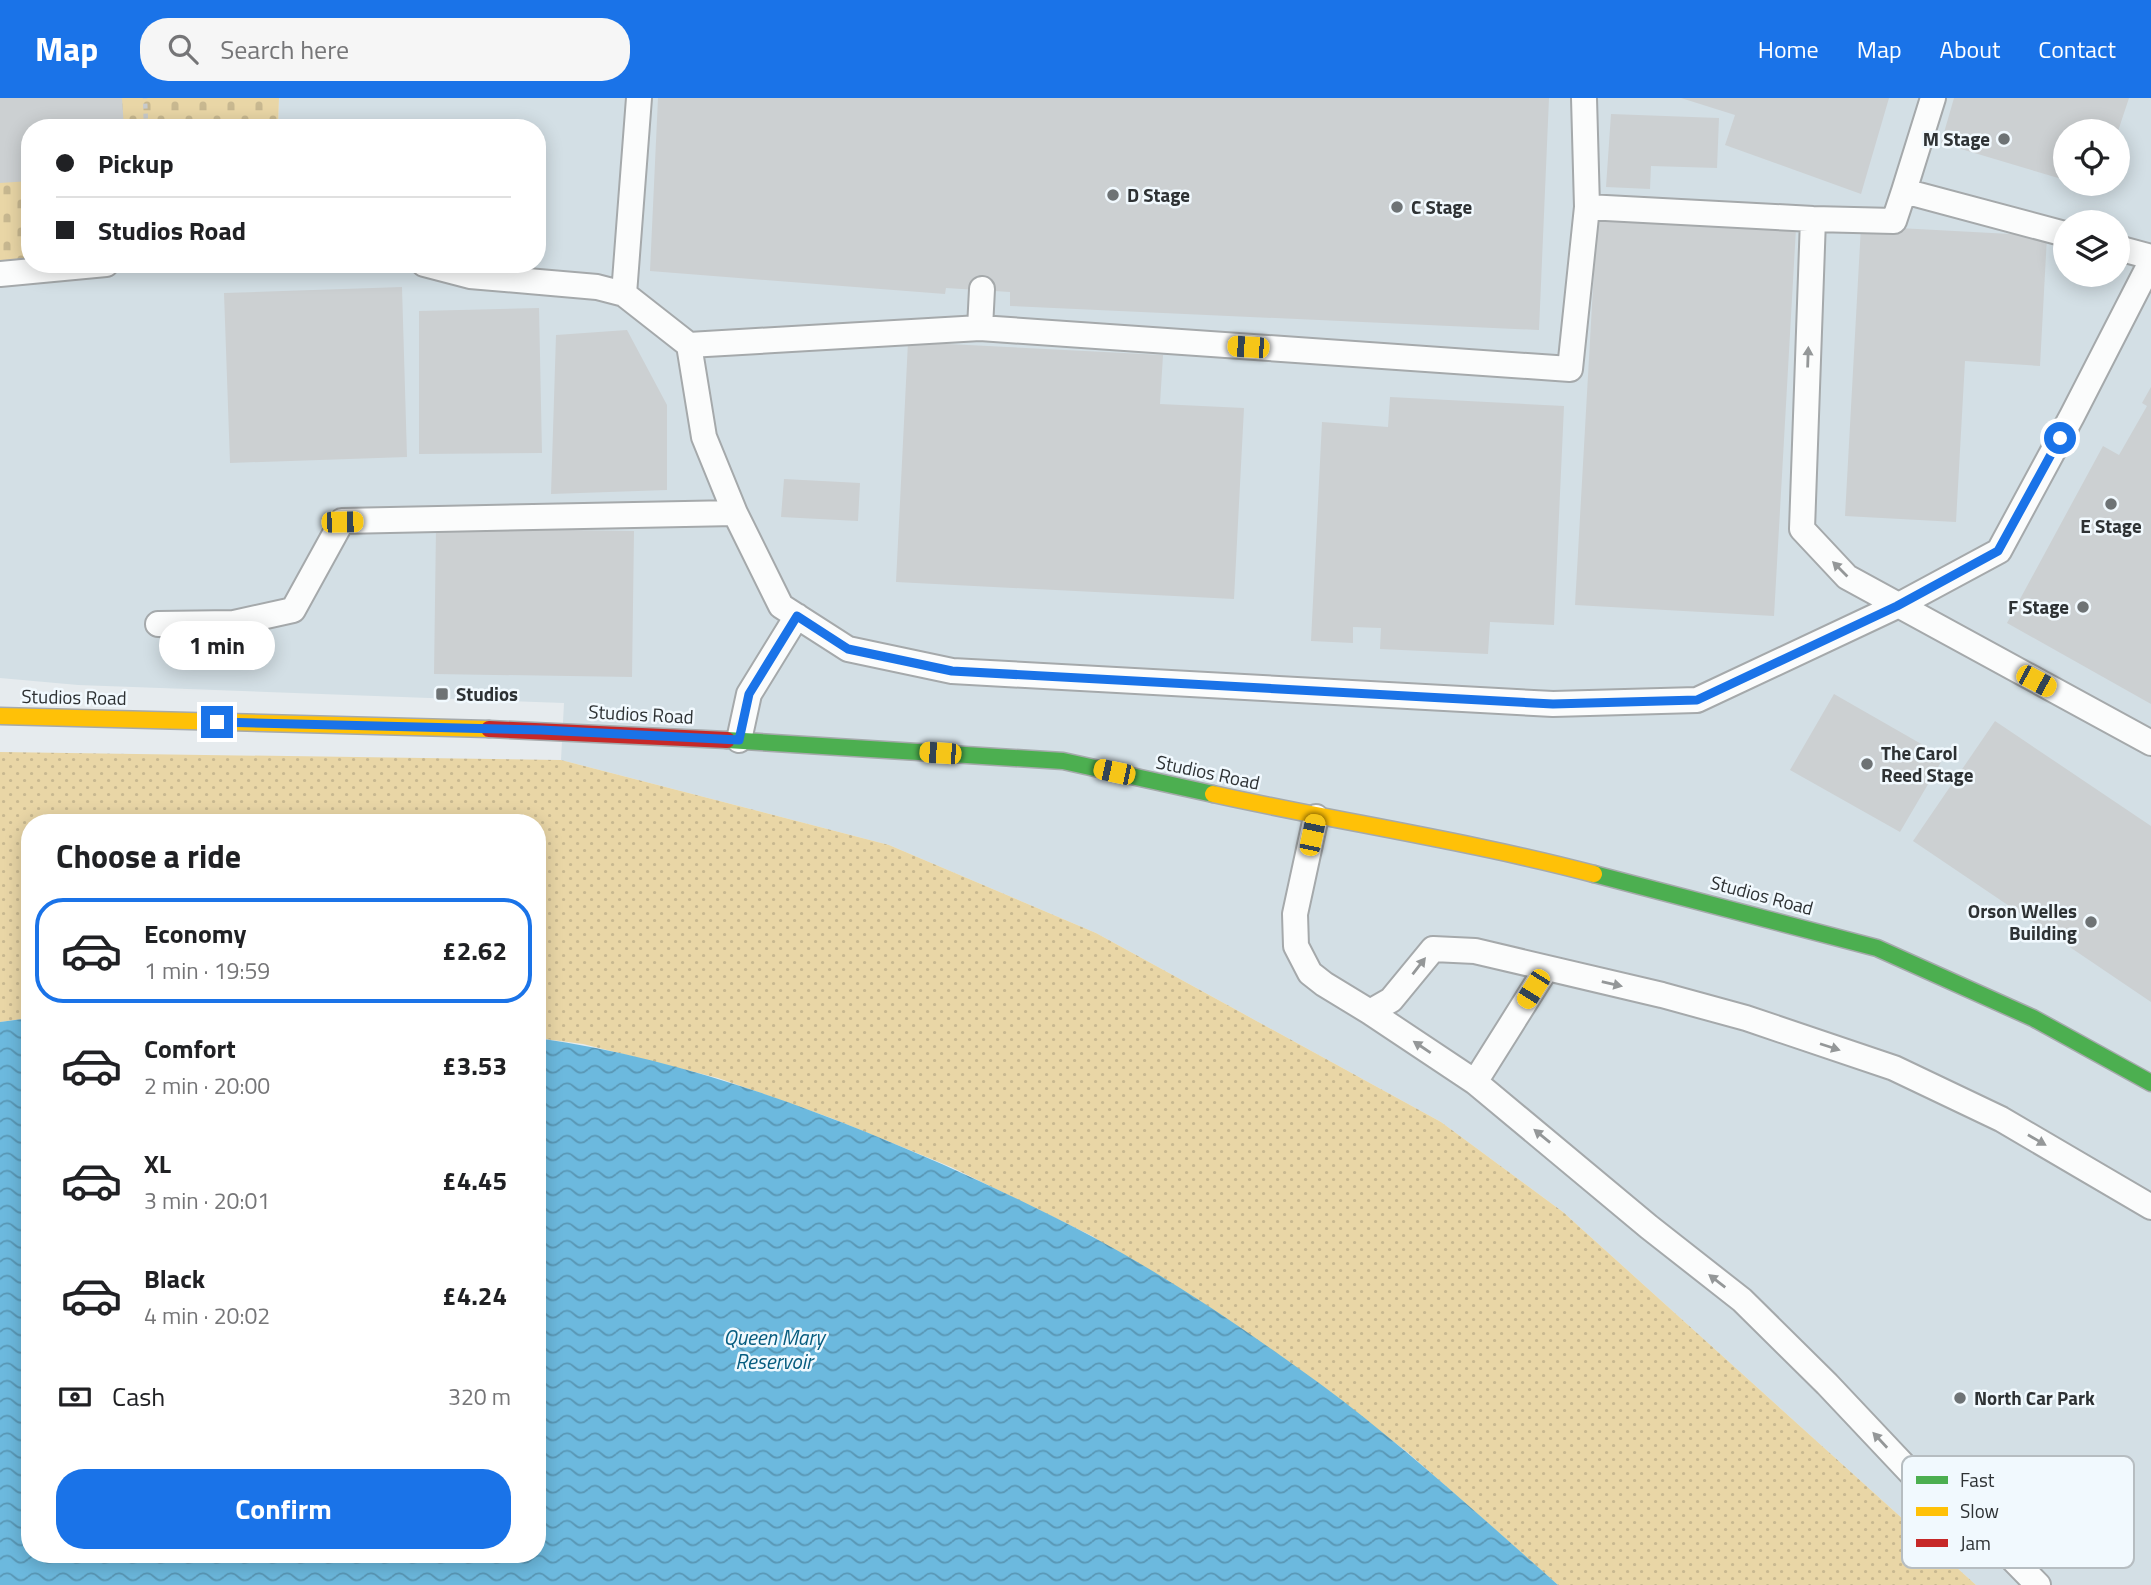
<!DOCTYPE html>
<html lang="en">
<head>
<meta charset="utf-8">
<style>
	body { margin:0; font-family:"Titillium Web",sans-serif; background:#f6f6f6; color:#202124; height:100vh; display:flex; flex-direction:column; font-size:26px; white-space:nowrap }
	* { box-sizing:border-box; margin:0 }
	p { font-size:23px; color:#757577 }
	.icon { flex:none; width:38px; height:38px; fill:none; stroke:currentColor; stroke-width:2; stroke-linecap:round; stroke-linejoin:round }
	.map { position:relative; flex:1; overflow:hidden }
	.side { position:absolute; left:21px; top:716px; width:525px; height:749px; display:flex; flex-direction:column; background:#fff; border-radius:28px; box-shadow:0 4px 18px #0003 }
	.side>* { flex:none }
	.banner { position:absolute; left:21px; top:21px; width:525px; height:154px; border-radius:28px; box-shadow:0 4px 18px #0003; display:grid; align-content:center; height:154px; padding:0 35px; background:#fff }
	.buttons { position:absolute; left:2053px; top:21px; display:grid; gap:14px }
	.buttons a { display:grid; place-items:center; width:77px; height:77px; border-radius:50%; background:#fff; box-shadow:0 4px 18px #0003; font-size:35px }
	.end { position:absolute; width:32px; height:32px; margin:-16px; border:9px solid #1a73e8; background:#fff; box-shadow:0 0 0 4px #fff }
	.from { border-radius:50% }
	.bubble { position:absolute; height:49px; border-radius:24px; background:#fff; box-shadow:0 4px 18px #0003; font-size:23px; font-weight:700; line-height:49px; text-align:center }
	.car { position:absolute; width:21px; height:42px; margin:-21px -10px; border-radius:9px; box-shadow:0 0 5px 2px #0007; background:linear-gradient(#f5c518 24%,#345 0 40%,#f5c518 0 76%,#345 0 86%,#f5c518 0) }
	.banner b { display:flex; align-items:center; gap:24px; height:66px; font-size:26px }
	.banner b+b { border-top:2px solid #e0e0e0 }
	.banner i { width:18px; height:18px; background:#202124 }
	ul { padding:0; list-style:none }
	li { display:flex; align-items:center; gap:21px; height:105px; margin:0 14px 10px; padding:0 21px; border:4px solid transparent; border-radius:28px }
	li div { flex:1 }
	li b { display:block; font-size:26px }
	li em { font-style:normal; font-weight:700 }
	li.selected { border-color:#1a73e8 }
	li>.icon { width:63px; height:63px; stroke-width:1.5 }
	h2 { padding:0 35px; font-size:32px; line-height:84px }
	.pay { display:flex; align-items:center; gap:18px; height:77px; padding:0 35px; font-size:26px }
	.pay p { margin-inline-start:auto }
	.button { display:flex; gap:14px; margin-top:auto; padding:14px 35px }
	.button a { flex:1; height:80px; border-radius:28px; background:#1a73e8; color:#fff; font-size:28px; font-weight:700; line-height:80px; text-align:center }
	header { display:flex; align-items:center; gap:42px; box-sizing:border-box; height:98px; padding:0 35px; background:#1a73e8; color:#fff }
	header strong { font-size:33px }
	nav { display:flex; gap:38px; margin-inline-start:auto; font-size:24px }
	.search { width:490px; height:63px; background:#f6f6f6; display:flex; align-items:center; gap:18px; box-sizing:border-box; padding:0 24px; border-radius:28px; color:#757577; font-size:26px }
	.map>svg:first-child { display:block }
	.built { fill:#d3dfe5; fill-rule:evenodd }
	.grass { fill:url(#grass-dots) }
	.cemetery { fill:url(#cemetery-stones) }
	.water { fill:url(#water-waves) }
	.building { fill:#ccd0d2 }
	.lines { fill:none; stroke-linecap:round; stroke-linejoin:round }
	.lane-casing { stroke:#a5a9ab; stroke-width:28 }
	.fast-casing { stroke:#a5a9ab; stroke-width:19 }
	.slow-casing { stroke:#a5a9ab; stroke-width:19 }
	.jam-casing { stroke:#a5a9ab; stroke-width:19 }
	.path { stroke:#c9cbcb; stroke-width:4.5; stroke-dasharray:5 5; stroke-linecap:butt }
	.lane { stroke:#fbfcfc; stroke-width:24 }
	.fast { stroke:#4caf50; stroke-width:16 }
	.slow { stroke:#ffc107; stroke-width:16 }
	.jam { stroke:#c62828; stroke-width:16 }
	.oneway { fill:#949798 }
	.route { stroke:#1a73e8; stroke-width:9 }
	.poi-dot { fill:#6e7375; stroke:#f1f9fe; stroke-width:2.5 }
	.labels { text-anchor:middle; stroke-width:5; stroke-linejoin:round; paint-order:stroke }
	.poi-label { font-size:19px; font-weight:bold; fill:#2e3234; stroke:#f1f9fe; text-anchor:start }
	.street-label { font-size:19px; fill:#2e3234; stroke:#f1f9fe }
	.water-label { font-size:21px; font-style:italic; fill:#065c7f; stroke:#f1f9fe }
	.key { fill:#f1f9fe; stroke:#b6bdc1; stroke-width:2 }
	.key-label { font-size:19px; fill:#2e3234 }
</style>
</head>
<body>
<header>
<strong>Map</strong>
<div class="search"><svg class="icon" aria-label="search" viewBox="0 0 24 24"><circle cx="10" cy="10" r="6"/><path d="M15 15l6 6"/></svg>Search here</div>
<nav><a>Home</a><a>Map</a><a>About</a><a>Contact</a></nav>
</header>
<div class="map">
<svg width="2151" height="1487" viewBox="0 0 2151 1487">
	<defs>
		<pattern id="grass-dots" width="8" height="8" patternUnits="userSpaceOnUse" patternTransform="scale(1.75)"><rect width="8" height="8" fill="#e9d6a6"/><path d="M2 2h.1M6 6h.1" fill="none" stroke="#c8b890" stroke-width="1.8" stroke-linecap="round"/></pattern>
		<pattern id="cemetery-stones" width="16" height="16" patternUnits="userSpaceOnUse" patternTransform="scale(1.75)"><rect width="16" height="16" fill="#e9d6a6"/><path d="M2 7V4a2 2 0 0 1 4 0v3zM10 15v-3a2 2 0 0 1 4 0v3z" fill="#c8b890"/></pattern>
		<pattern id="water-waves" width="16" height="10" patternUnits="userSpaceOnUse" patternTransform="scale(1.75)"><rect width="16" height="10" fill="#6cb9de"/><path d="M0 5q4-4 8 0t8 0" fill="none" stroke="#5997b5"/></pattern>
	</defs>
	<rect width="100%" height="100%" fill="#e6ebee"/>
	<!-- built -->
	<path class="built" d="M279,0H2151V1487H1976L1563,1114L1441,1024L1096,835L889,747L561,662L564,605L78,587L0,580V163L30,161V166H537V30H278ZM2065,33H2118V86H2065ZM2065,124H2118V177H2065Z"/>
	<!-- grass -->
	<path class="grass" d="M0,654L561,662L889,747L1096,835L1441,1024L1563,1114L1976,1487H1558L1407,1354L1319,1286L1092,1138L951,1069L831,1020L718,980L583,946L537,940V724H30V920L0,924Z"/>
	<!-- cemetery -->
	<path class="cemetery" d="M0,0H279L278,30H30V161L0,163Z"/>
	<!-- water -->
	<path class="water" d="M30,920V1456H537V940C650,956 760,991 866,1034C942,1065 1017,1099 1091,1138C1170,1180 1246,1232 1319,1285C1403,1347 1480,1418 1558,1487H0V924Z"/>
	<!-- building -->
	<path class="building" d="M0,0H122L124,30H30V83L0,85Z
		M658,0H1549L1539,232L1010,208V194L946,190L945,196L650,173Z
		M1681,0H1889L1861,96L1725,47L1735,17Z
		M1954,0H2129L2118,33H2065V82L1941,45Z
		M1611,16L1719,20L1717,70L1651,68L1650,91L1606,89Z
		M1597,119L1796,130L1774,518L1575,507Z
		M1861,128L2047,138L2040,268L1965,263L1956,424L1845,418Z
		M402,189L407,359L230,365L224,195Z
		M539,210L542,355L419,356V213Z
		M627,232L667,307V392L551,396L556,237Z
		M908,244L1163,257L1160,306L1244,310L1234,501L896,484Z
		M2151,289V606L2007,525L2103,348L2119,357L2147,308L2142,305Z
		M1390,299L1564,308L1554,527L1490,524L1488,556L1380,551L1381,530L1353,529V545L1311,543L1322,324L1388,329Z
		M784,381L860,385L858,423L781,419Z
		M436,430L634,433L632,579L434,576Z
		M1834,596L1944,659L1900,734L1790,672Z
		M1995,623L2151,728V904L1913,743Z"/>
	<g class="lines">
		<defs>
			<path id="lane" d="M639,0L624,196L689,247L980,230L1570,271L1587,109L1584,0
				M1933,0L1904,93L2065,136
				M1587,109L1813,121L1894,123L1904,93
				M1813,121L1802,431L1847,479L2151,645
				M2118,150L2151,159
				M424,166L470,178L597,189L624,196
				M0,176L106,166
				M980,230L982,191
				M689,247L704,339L735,415L781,508L848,551L952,573L1553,606L1697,602L1897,508L1999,453L2072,318L2151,164
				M158,526L234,525L293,512L342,423L735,415
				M739,642L749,596L797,518
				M1316,719L1295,816L1296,848L1310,875L1324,886L1370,914L1475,984L1649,1129L1742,1202L1827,1286L1910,1374L1995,1443L2038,1487
				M1370,914L1391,902L1433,851L1475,853L1662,897L1746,920L1894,970L2001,1021L2151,1109
				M1475,984L1546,871"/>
			<path id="fast" d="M727,642L1063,663L1213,696
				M1594,776L1877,850L2033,920L2151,985"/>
			<path id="slow" d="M0,618L489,631
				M1213,696C1340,724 1469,743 1594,776"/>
			<path id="jam" d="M489,631L727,642"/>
		</defs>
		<!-- lane casing -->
		<use href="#lane" class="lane-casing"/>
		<!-- fast casing -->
		<use href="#fast" class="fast-casing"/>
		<!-- slow casing -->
		<use href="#slow" class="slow-casing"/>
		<!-- jam casing -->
		<use href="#jam" class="jam-casing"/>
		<!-- path -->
		<path class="path" d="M144,30L146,27L145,0"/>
		<!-- lane -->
		<use href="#lane" class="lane"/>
		<!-- fast -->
		<use href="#fast" class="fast"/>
		<!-- slow -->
		<use href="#slow" class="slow"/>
		<!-- jam -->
		<use href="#jam" class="jam"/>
	</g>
	<!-- one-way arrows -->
	<defs><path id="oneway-solid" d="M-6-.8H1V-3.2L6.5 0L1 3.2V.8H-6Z" transform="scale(1.75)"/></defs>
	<g class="oneway">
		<use href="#oneway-solid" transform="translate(1808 259) rotate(-88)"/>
		<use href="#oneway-solid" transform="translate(1840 471) rotate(-135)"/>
		<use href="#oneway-solid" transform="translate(1419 868) rotate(-52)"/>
		<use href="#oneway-solid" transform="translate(1612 886) rotate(13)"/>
		<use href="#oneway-solid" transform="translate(1422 949) rotate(-146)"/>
		<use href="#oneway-solid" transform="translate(1830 949) rotate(18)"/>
		<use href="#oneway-solid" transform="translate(1542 1038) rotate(-141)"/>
		<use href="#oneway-solid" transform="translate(2037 1042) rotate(30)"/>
		<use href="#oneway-solid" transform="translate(1717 1183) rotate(-142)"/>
		<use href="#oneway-solid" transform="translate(1880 1342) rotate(-133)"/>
	</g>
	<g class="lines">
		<!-- route -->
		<path class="route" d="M217,624L541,632L739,642L749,596L797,518L848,551L952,573L1553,606L1697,602L1897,508L1998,453L2060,340"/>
	</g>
	<!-- markers -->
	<g class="poi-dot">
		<circle cx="2004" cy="41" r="7"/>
		<circle cx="1113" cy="97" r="7"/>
		<circle cx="1397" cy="109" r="7"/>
		<circle cx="2111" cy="406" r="7"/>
		<circle cx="2083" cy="509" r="7"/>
		<rect x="435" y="589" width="14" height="14" rx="3.5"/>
		<circle cx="1867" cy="666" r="7"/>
		<circle cx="2091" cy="824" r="7"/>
		<circle cx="1960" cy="1300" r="7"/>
	</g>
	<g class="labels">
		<!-- poi labels -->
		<g class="poi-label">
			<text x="1990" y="48" text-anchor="end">M Stage</text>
			<text x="1127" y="104">D Stage</text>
			<text x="1411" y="116">C Stage</text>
			<text x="2111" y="435" text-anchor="middle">E Stage</text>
			<text x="2069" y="516" text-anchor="end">F Stage</text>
			<text x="456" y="603">Studios</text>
			<text x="1881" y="662">The Carol<tspan x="1881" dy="22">Reed Stage</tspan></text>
			<text x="2077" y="820" text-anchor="end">Orson Welles<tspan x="2077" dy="22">Building</tspan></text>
			<text x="1974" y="1307">North Car Park</text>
		</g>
		<!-- street labels -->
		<g class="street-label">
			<text transform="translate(74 599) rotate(1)" y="7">Studios Road</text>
			<text transform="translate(641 616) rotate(3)" y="7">Studios Road</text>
			<text transform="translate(1208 674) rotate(12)" y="7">Studios Road</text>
			<text transform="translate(1762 797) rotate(15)" y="7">Studios Road</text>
		</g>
		<!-- water labels -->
		<g class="water-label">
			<text x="774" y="1247">Queen Mary<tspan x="774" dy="24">Reservoir</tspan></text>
		</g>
	</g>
	<!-- legend -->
	<rect x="1902" y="1358" width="232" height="112" rx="10" class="key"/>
	<rect x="1916" y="1378" width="32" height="8" fill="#4caf50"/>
	<rect x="1916" y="1409" width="32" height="9" fill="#ffc107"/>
	<rect x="1916" y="1441" width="32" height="8" fill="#c62828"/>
	<g class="key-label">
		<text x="1960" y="1389">Fast</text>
		<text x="1960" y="1420">Slow</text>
		<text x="1960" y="1452">Jam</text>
	</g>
</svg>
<div class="buttons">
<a><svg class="icon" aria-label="locate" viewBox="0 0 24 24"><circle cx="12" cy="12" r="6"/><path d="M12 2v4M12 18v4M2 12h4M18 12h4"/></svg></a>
<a><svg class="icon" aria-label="layers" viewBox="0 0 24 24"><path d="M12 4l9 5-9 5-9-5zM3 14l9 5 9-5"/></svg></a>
</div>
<i class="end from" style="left:2060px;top:340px"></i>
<i class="end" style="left:217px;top:624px"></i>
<div class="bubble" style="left:159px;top:523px;width:116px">1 min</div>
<i class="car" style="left:1248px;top:249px;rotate:274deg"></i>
<i class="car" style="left:342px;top:424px;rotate:89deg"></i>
<i class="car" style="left:2036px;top:583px;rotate:118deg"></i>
<i class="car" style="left:940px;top:655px;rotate:274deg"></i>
<i class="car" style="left:1114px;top:674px;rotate:282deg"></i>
<i class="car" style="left:1312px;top:737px;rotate:12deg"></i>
<i class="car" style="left:1533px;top:891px;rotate:212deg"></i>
<div class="banner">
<b><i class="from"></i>Pickup</b>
<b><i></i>Studios Road</b>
</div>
<section class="side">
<h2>Choose a ride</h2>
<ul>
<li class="selected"><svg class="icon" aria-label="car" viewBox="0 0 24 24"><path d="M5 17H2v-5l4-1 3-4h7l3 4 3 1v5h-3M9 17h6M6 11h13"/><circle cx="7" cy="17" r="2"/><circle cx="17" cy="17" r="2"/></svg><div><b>Economy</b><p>1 min · 19:59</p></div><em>£2.62</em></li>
<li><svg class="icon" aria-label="car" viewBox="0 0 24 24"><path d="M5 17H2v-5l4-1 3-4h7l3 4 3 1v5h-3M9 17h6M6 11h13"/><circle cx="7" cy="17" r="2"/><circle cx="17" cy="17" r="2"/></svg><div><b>Comfort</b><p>2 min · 20:00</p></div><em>£3.53</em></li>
<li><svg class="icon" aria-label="car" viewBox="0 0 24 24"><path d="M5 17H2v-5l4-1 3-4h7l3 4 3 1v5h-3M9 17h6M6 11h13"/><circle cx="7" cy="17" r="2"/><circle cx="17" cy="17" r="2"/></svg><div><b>XL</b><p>3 min · 20:01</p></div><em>£4.45</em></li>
<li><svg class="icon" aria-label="car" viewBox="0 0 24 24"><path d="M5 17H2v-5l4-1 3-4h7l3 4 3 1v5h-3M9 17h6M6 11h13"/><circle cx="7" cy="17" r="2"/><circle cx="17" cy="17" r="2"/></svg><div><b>Black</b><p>4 min · 20:02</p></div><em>£4.24</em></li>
</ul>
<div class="pay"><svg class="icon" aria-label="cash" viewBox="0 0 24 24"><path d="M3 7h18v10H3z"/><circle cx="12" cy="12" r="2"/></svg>Cash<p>320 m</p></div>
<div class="button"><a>Confirm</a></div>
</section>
</div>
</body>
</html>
